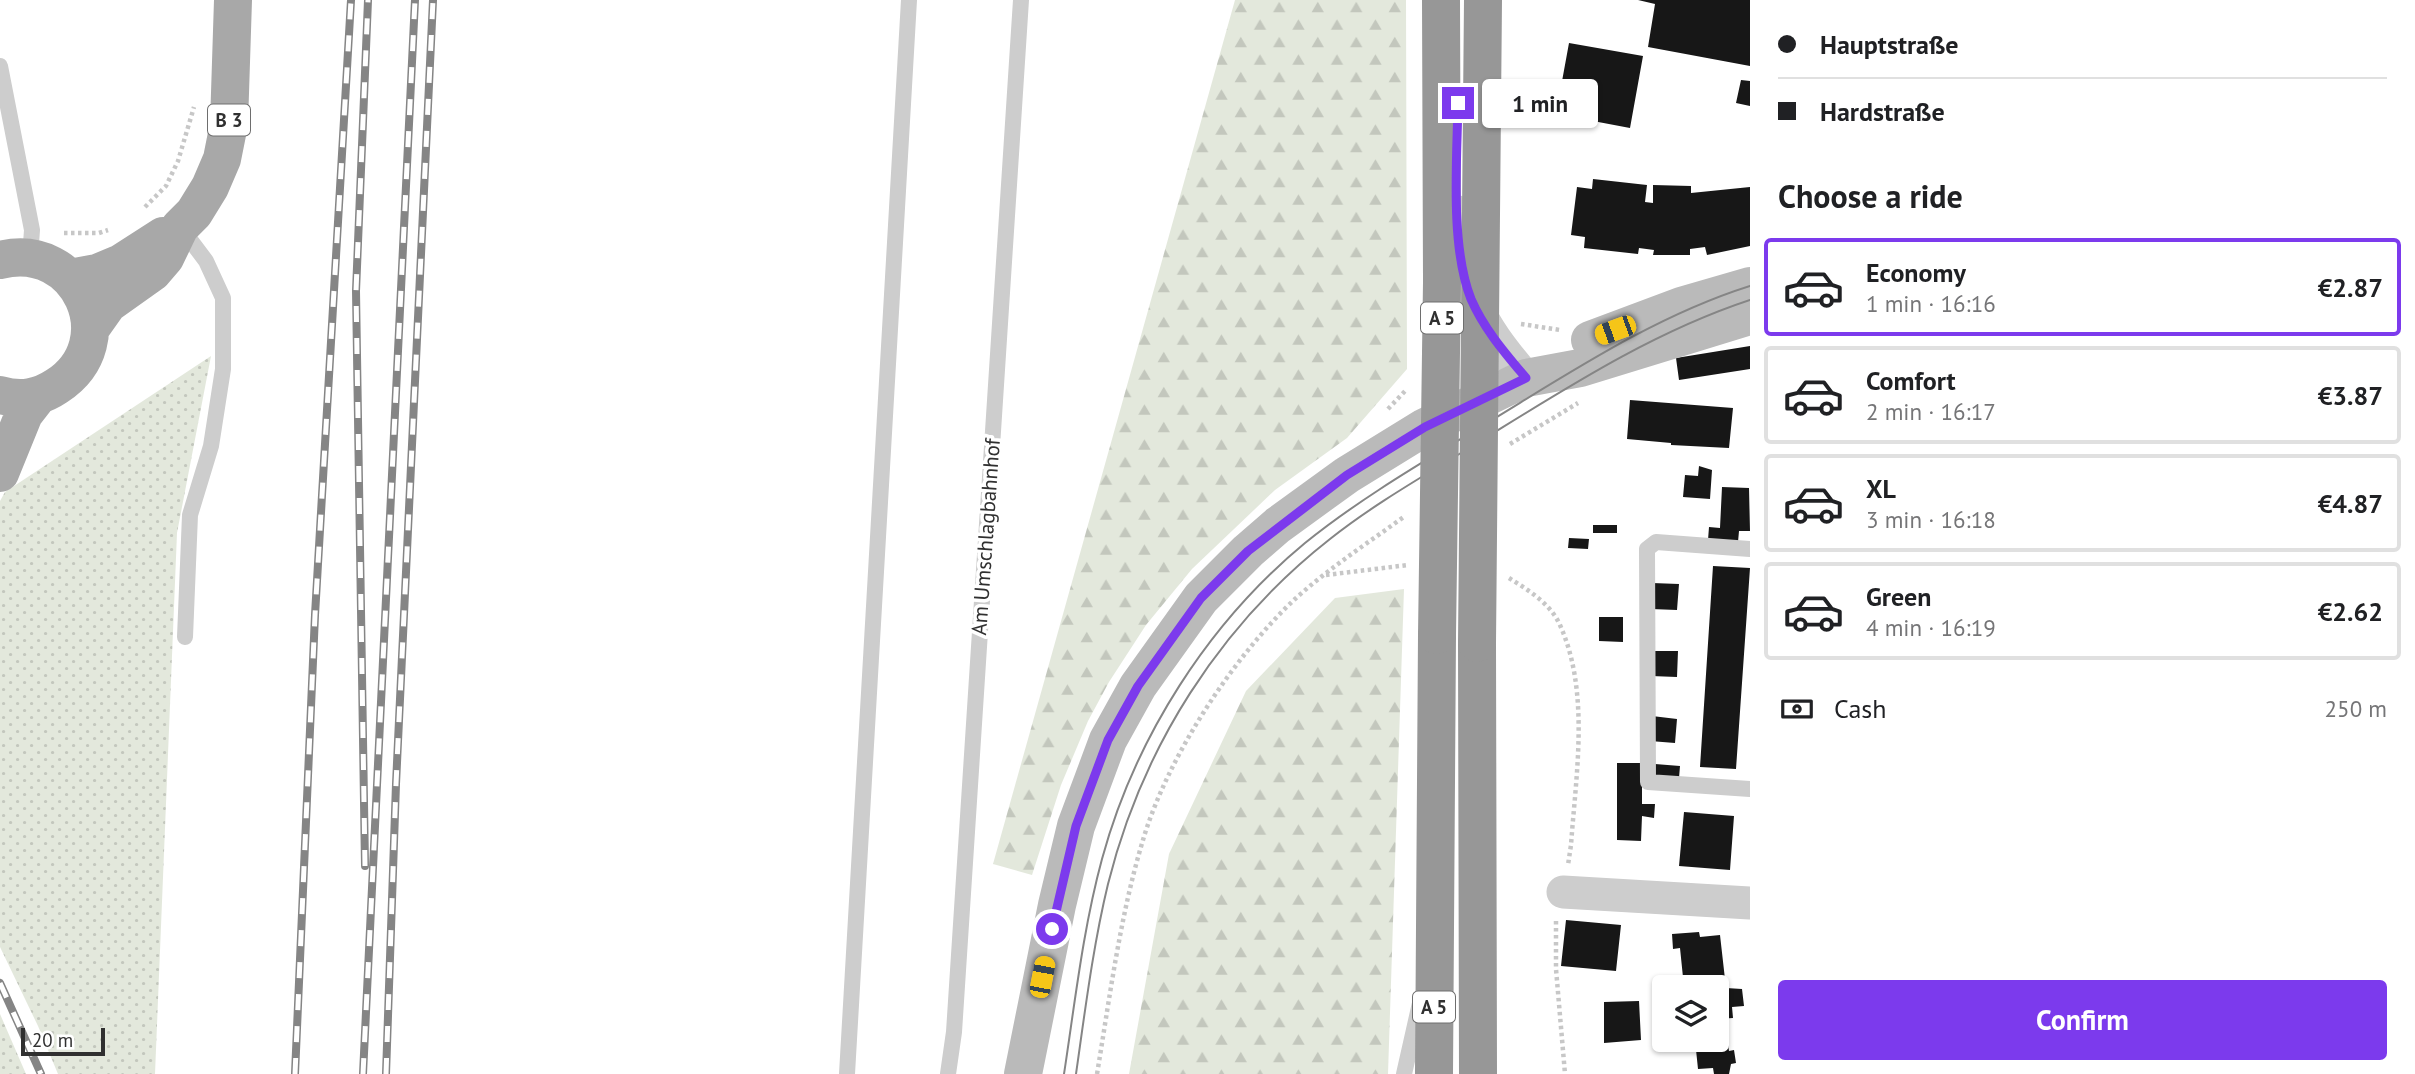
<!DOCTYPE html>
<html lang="en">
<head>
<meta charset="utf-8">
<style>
	body { margin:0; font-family:"PT Sans",sans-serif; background:#f2f2f2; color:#202124; height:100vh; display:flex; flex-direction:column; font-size:26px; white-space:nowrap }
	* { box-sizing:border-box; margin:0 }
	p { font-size:23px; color:#757577 }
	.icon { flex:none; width:38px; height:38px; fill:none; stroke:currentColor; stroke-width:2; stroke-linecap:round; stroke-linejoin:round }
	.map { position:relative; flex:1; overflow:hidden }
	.sheet { display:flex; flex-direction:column; background:#fff; width:665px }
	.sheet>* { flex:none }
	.guide { display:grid; align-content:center; height:154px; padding:0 28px; background:#fff }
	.tools { position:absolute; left:1652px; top:975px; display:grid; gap:14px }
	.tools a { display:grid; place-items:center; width:77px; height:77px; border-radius:7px; background:#fff; box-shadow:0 2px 5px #0004; font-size:35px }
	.scale { position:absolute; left:21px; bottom:18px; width:84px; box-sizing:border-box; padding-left:7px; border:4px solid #303030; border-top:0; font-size:19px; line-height:24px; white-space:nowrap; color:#303030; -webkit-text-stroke:5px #fff; paint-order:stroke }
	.end { position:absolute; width:32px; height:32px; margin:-16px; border:9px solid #7c3aed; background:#fff; box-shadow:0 0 0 4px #fff }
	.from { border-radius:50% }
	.bubble { position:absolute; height:49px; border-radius:7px; background:#fff; box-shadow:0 2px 5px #0004; font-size:23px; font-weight:800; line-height:49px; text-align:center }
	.car { position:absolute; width:21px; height:42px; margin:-21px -10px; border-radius:9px; box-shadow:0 0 5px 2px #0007; background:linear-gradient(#f5c518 24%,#345 0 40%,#f5c518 0 76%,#345 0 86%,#f5c518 0) }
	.guide b { display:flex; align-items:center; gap:24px; height:66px; font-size:26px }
	.guide b+b { border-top:2px solid #e0e0e0 }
	.guide i { width:18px; height:18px; background:#202124 }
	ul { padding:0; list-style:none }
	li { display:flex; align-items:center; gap:21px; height:98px; margin:0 14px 10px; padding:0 14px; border:4px solid #e0e0e0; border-radius:7px }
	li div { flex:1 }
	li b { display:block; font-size:26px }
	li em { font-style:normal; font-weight:800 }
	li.selected { border-color:#7c3aed }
	li>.icon { width:63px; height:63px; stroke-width:1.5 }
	h2 { padding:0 28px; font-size:32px; line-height:84px }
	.pay { display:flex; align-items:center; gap:18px; height:77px; padding:0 28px; font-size:26px }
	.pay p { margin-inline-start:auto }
	.cta { display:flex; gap:14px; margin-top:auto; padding:14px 28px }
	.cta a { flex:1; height:80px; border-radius:7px; background:#7c3aed; color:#fff; font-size:28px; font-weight:800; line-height:80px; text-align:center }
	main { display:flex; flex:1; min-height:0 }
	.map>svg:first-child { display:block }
	.grass { fill:url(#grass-dots) }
	.forest { fill:url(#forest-firs) }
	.building { fill:#171717 }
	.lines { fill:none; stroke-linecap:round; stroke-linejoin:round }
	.path { stroke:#c7c7c7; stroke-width:4.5; stroke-dasharray:3.5 3.5; stroke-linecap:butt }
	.service { stroke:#cdcdcd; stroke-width:16 }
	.minor { stroke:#cdcdcd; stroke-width:33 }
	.secondary { stroke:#bababa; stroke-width:38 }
	.primary { stroke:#a8a8a8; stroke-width:38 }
	.motorway { stroke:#979797; stroke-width:38 }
	.tram { stroke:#858585; stroke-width:2 }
	.rail-casing { stroke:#858585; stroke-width:8 }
	.rail { stroke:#fff; stroke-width:5; stroke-dasharray:16; stroke-linecap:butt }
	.motorway-bridge { stroke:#979797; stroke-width:38 }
	.route { stroke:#7c3aed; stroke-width:9 }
	.labels { text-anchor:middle; stroke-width:7; stroke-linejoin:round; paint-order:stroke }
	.shield { fill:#fff; stroke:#6e6e6e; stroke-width:2 }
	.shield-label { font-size:19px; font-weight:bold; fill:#303030 }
	.street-label { font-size:21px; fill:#303030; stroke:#fff }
</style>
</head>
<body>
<main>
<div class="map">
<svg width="1750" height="1074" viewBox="0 0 1750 1074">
	<defs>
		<pattern id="grass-dots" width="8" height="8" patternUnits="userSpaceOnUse" patternTransform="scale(1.75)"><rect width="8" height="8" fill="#e3e8dc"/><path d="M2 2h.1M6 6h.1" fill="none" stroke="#c3c7bd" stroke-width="1.8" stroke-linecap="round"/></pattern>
		<pattern id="forest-firs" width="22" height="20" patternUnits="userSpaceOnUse" patternTransform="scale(1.75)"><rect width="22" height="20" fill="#e3e8dc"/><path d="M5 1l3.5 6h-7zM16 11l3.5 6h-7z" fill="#c3c7bd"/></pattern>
	</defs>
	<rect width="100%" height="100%" fill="#fff"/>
	<!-- grass -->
	<path class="grass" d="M211,356L177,533L155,1074H58L38,1026L0,947V501L5,492Z
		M0,1014L26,1074H0Z"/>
	<!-- forest -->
	<path class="forest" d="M1235,0H1406L1407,369L1347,438L1275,490L1192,569L1146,625L1109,682L1088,721L1061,785L1032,875L993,864Z
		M1404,589L1388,1074H1129L1169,854L1246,691L1335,598Z"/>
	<!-- building -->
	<path class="building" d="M1638,0H1750V66L1648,47L1655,4Z
		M1569,43L1643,56L1630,128L1556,114Z
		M1741,80L1750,81V106L1736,103Z
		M1593,179L1647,185L1645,202L1653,203V185L1691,186V193L1750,187V246L1707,255L1705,247L1690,249V255H1653L1654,250L1639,248L1638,254L1584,248L1585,237L1571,235L1577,187L1592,189Z
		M1750,346V369L1679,380L1676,358Z
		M1630,400L1733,408L1729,448L1671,445V443L1627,439Z
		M1699,466L1712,470L1710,499L1683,497L1685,475L1698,476Z
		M1722,487L1749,488L1750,531H1739L1738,542L1708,540L1709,527L1720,528Z
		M1593,525H1617V533H1593Z
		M1569,538L1589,539L1588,549L1568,548Z
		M1713,566L1750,568L1736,769L1700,767Z
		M1652,583L1679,584L1677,610L1651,609Z
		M1599,617H1623V642L1599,641Z
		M1652,651H1678L1677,677L1651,676Z
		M1652,716L1677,719L1675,743L1650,741Z
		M1617,763H1642V804H1655L1654,818L1642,816L1641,841L1617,840Z
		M1655,764L1680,766L1679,778L1654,777Z
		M1684,812L1734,816L1730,870L1679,866Z
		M1566,920L1621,925L1616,971L1561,966Z
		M1699,932L1700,937L1720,935L1726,988L1742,989L1744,1006L1732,1007L1733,1018L1717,1019V987H1684L1680,948L1673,949L1672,934Z
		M1639,1001L1641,1040L1604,1043V1002Z
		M1727,1037L1729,1051L1734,1050L1736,1063L1731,1064L1729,1074H1714L1713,1068L1698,1069L1695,1040Z"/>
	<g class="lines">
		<!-- path -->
		<path class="path" d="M145,207L166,186L178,161L194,107
			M64,233H99L108,230
			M1521,324L1560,330
			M1388,409L1406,390
			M1510,444L1578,403
			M1326,575L1408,565
			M1509,578C1528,590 1550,603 1560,625C1590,692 1576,774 1571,845L1568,865
			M1556,921V969L1565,1074
			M1097,1074C1110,996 1120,916 1143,840C1167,758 1233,657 1295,599C1329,568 1368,543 1405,516"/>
		<!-- service -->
		<path class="service" d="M0,66L32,230L30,257
			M182,229L206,261L223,298V369L211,446L190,515L185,637
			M1750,549L1656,542L1647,549L1648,782L1750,789
			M847,1074L909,0
			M948,1074L954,1032L1021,0
			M1404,1074L1420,1003"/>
		<!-- minor -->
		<path class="minor" d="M1458,212C1459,289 1478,321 1526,378
			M1563,892L1750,903"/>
		<!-- secondary -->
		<path class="secondary" d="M1590,340L1681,306L1750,286
			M1023,1074L1057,905L1076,826L1108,740L1138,686L1201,598L1248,551L1278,525L1347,475L1425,427L1526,378L1580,368L1750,316"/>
		<!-- primary -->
		<path class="primary" d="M0,260C79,240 125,342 57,386C39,398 21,401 0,395
			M70,278L97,273L121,263L163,236
			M91,328L108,304L153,272L165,258L180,227L194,213L210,187L222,159L229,124L233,0
			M0,473L24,414L38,396"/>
		<!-- motorway -->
		<path class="motorway" d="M1477,643L1478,1074
			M1434,1074L1437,635"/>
		<!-- tram -->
		<path class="tram" d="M1064,1074C1075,1002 1083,929 1102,859C1135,738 1208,623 1305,543C1362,497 1425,461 1487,423C1571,372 1655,316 1750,286
			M1076,1074C1085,1011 1093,946 1108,884C1142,748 1219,626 1330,539C1378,501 1431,472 1482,440C1568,387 1653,332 1750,300"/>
		<defs>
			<path id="rail" d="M365,866L356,291L368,0
				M0,983L41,1074
				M295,1074L315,615L351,0
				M363,1074L415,0
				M386,1074L396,784L433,0"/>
		</defs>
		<!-- rail casing -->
		<use href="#rail" class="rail-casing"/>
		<!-- rail -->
		<use href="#rail" class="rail"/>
		<!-- motorway-bridge -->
		<path class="motorway-bridge" d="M1437,635L1442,282L1441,0
			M1477,643L1483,0"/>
	</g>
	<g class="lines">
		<!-- route -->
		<path class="route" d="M1052,929L1076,826L1108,740L1138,686L1201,598L1248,551L1347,475L1425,427L1526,378C1505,353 1484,329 1471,299C1450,246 1457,160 1458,103"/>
	</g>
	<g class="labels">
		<!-- shield labels -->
		<g class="shield">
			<rect x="208" y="104.5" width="42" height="31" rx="5"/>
			<rect x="1421" y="302.5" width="42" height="31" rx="5"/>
			<rect x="1413" y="991.5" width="42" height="31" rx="5"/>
		</g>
		<g class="shield-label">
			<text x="229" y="127">B 3</text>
			<text x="1442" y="325">A 5</text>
			<text x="1434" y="1014">A 5</text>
		</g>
		<!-- street labels -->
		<g class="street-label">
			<text transform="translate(986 537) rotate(-86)" y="7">Am Umschlagbahnhof</text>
		</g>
	</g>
</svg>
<div class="tools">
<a><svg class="icon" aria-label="layers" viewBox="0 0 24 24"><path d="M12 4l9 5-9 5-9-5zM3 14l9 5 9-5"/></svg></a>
</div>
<div class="scale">20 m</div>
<i class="end from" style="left:1052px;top:929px"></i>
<i class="end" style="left:1458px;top:103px"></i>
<div class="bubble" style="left:1482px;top:79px;width:116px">1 min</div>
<i class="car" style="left:1615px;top:330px;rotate:250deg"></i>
<i class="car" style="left:1042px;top:977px;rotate:11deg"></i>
</div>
<section class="sheet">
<div class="guide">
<b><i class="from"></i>Hauptstraße</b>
<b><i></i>Hardstraße</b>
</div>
<h2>Choose a ride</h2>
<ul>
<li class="selected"><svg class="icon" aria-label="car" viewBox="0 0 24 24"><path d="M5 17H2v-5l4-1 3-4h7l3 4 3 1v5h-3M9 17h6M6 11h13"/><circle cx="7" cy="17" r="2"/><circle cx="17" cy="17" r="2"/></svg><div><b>Economy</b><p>1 min · 16:16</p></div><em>€2.87</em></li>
<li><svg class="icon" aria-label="car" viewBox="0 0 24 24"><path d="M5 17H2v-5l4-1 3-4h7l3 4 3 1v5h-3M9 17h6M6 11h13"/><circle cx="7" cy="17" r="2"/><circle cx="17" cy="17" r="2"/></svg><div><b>Comfort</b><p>2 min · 16:17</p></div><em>€3.87</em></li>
<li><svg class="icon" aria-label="car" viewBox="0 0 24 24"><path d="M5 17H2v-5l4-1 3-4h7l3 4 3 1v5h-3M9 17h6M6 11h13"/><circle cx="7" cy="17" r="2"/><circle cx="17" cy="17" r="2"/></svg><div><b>XL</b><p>3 min · 16:18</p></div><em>€4.87</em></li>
<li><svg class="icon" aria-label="car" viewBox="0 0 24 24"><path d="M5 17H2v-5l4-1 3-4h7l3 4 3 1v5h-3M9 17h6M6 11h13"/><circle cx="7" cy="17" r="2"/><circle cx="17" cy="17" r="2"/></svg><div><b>Green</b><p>4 min · 16:19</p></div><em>€2.62</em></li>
</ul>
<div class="pay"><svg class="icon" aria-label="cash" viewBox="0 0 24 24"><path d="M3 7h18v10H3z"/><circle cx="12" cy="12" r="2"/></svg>Cash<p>250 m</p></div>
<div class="cta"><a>Confirm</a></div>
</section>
</main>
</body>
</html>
